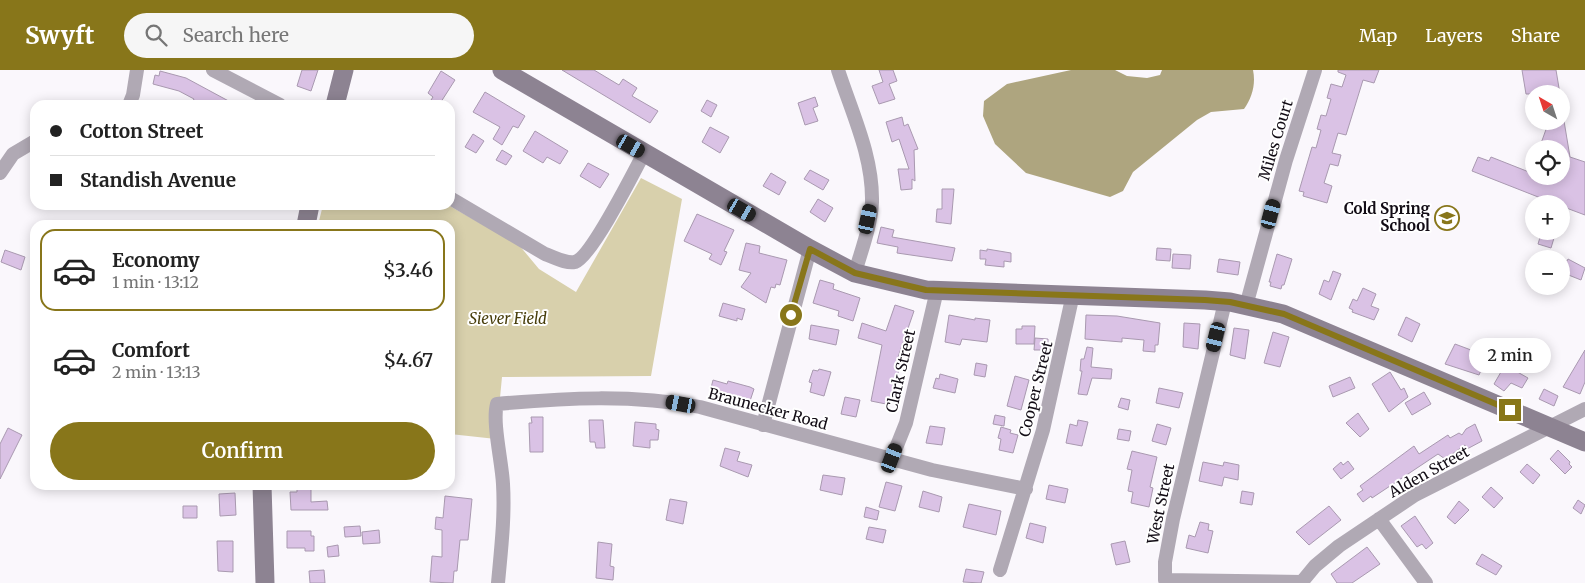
<!DOCTYPE html>
<html lang="en">
<head>
<meta charset="utf-8">
<style>
	body { margin:0; font-family:Merriweather,serif; background:#f6f6f6; color:#222; height:100vh; display:flex; flex-direction:column; font-size:19px; white-space:nowrap }
	* { box-sizing:border-box; margin:0 }
	p { font-size:16px; color:#767676 }
	.icon { flex:none; width:28px; height:28px; fill:none; stroke:currentColor; stroke-width:2; stroke-linecap:round; stroke-linejoin:round }
	.map { position:relative; flex:1; overflow:hidden }
	.side { position:absolute; left:30px; top:150px; width:425px; height:270px; display:flex; flex-direction:column; background:#fff; border-radius:15px; box-shadow:0 2px 12px #0003 }
	.side>* { flex:none }
	.hud { position:absolute; left:30px; top:30px; width:425px; height:110px; border-radius:15px; box-shadow:0 2px 12px #0003; display:grid; align-content:center; height:110px; padding:0 20px; background:#fff }
	.needle { width:32px; rotate:321deg }
	.tools { position:absolute; left:1525px; top:15px; display:grid; gap:10px }
	.tools a { display:grid; place-items:center; width:45px; height:45px; border-radius:50%; background:#fff; box-shadow:0 2px 12px #0003; font-size:25px }
	.end { position:absolute; width:22px; height:22px; margin:-11px; border:6px solid #88761a; background:#fff; box-shadow:0 0 0 2px #fff }
	.from { border-radius:50% }
	.bubble { position:absolute; height:35px; border-radius:18px; background:#fff; box-shadow:0 2px 12px #0003; font-size:16px; font-weight:600; line-height:35px; text-align:center }
	.car { position:absolute; width:15px; height:30px; margin:-15px -8px; border-radius:6px; box-shadow:0 0 4px 1px #0007; background:linear-gradient(#222 24%,#8ab4d8 0 40%,#222 0 76%,#8ab4d8 0 86%,#222 0) }
	.hud b { display:flex; align-items:center; gap:18px; height:48px; font-size:19px }
	.hud b+b { border-top:1px solid #e0e0e0 }
	.hud i { width:12px; height:12px; background:#222 }
	ul { padding:9px 0 0; list-style:none }
	li { display:flex; align-items:center; gap:15px; height:82px; margin:0 10px 8px; padding:0 10px; border:2px solid transparent; border-radius:15px }
	li div { flex:1 }
	li b { display:block; font-size:19px }
	li em { font-style:normal; font-weight:600 }
	li.on { border-color:#88761a }
	li>.icon { width:45px; height:45px; stroke-width:1.5 }
	.cta { display:flex; gap:10px; margin-top:auto; padding:10px 20px }
	.cta a { flex:1; height:58px; border-radius:30px; background:#88761a; color:#fff; font-size:20px; font-weight:600; line-height:58px; text-align:center }
	header { display:flex; align-items:center; gap:30px; box-sizing:border-box; height:70px; padding:0 25px; background:#88761a; color:#fff }
	header strong { font-size:24px }
	nav { display:flex; gap:28px; margin-inline-start:auto; font-size:18px }
	.search { width:350px; height:45px; background:#f6f6f6; display:flex; align-items:center; gap:12px; box-sizing:border-box; padding:0 18px; border-radius:28px; color:#767676; font-size:19px }
	.map>svg:first-child { display:block }
	.green { fill:#d8d0ac }
	.water { fill:#aea57f }
	.building { fill:#dac2e5; stroke:#a999b0 }
	.lines { fill:none; stroke-linecap:round; stroke-linejoin:round }
	.street { stroke:#b0a9b4; stroke-width:14 }
	.secondary { stroke:#8d8392; stroke-width:19 }
	.route { stroke:#88761a; stroke-width:6 }
	.labels { text-anchor:middle; stroke-width:4; stroke-linejoin:round; paint-order:stroke }
	.street-label { font-size:15px; fill:#120c15; stroke:#fff }
	.poi-label { font-size:15px; font-weight:bold; fill:#120c15; stroke:#fff; text-anchor:end }
	.park-label { font-size:15px; font-style:italic; fill:#473d0a; stroke:#fff }
</style>
</head>
<body>
<header>
<strong>Swyft</strong>
<div class="search"><svg class="icon" aria-label="search" viewBox="0 0 24 24"><circle cx="10" cy="10" r="6"/><path d="M15 15l6 6"/></svg>Search here</div>
<nav><a>Map</a><a>Layers</a><a>Share</a></nav>
</header>
<div class="map">
<svg width="1585" height="513" viewBox="0 0 1585 513">
	<rect width="100%" height="100%" fill="#faf7fc"/>
	<!-- green -->
	<path class="green" d="M641,108L682,129L651,306L502,307L496,369L450,364V155H318L323,135H448L519,175L539,199L576,222Z"/>
	<!-- water -->
	<path class="water" d="M1071,0H1115L1127,6L1147,8L1160,5L1162,0H1253C1256,14 1252,28 1244,39L1211,42L1197,50L1133,102L1123,121L1110,127L1026,103L995,74L983,46L984,31L1007,14Z"/>
	<!-- building -->
	<path class="building" d="M302,0H318L311,21L297,16Z
		M562,0H594L619,15L623,9L637,18L632,26L658,41L650,53Z
		M879,0H893L897,11L889,14L895,29L879,34L872,16L883,12Z
		M1338,0H1379L1374,13L1363,10L1346,65L1338,63L1332,83L1341,85L1338,96L1330,94L1324,113L1332,116L1327,133L1303,126L1304,122L1299,121L1312,77L1316,78L1321,60L1317,59L1321,45L1326,46L1331,29L1327,28L1331,14L1342,17L1346,5L1338,2Z
		M1522,0H1556L1560,24H1526Z
		M160,1L186,8L236,35H191L194,29L179,21L153,14L155,5L159,6Z
		M441,1L455,10L439,35L431,30L433,27L428,23Z
		M485,22L525,46L518,58L513,56L502,75L493,69L500,57L473,42Z
		M815,27L818,36L813,38L818,51L805,55L798,33Z
		M707,30L717,35L711,47L701,41Z
		M902,47L904,56L908,54L918,79L914,80L915,111L912,109V119L901,120L898,99H909L899,69L892,72L886,52Z
		M1549,51H1564L1570,87L1585,92V145L1561,136V134H1556L1472,101L1478,87L1489,91L1491,87L1534,104V106H1561V79H1539Z
		M710,57L729,67L720,83L702,72Z
		M535,61L568,81L560,94L547,87L543,93L523,81Z
		M473,64L484,71L476,83L465,77Z
		M502,80L512,86L506,95L496,90Z
		M588,93L609,104L600,118L580,106Z
		M810,100L829,110L823,120L804,109Z
		M771,103L786,112L779,125L763,116Z
		M942,119H954L951,154L936,152L937,139H942Z
		M818,129L833,138L825,152L810,142Z
		M697,144L734,160L724,181L727,182L721,195L709,189L712,184L684,171Z
		M881,157L894,160L892,167L955,178L952,191L897,183L898,177L877,173Z
		M1541,164L1554,168L1551,178L1538,174Z
		M746,173L760,176L759,183L787,190L780,215L776,214L775,218L771,217L766,233L741,217L751,203L739,200Z
		M1157,178L1171,179L1170,191L1156,190Z
		M987,179L1011,183V192L1004,191V197L985,195L986,189H980V180L987,181Z
		M5,180L25,187L21,200L1,192Z
		M1173,184L1191,185L1190,199L1172,198Z
		M1277,184L1292,189L1284,215H1282L1281,219L1270,216L1271,212H1269Z
		M1219,189L1240,192L1238,205L1217,202Z
		M1568,189L1585,198L1581,210L1561,202L1564,190L1567,191Z
		M1333,201L1341,204L1331,230L1319,224L1324,210L1329,212Z
		M820,210L834,214L833,219L860,228L853,251L838,246L839,241L813,233Z
		M1363,218L1376,224L1371,236L1379,239L1374,250L1352,242L1353,240L1349,238L1353,229L1357,231Z
		M723,233L745,239L742,250L737,248V251L719,246Z
		M895,235L914,241L896,293L900,294L891,335L871,331L882,275L858,268L862,253L886,261Z
		M949,245L975,250V248L990,250L987,272L962,269L960,275L945,272Z
		M1086,245L1117,246L1160,253L1158,275H1155V282L1143,281L1144,270L1122,268V272L1085,269Z
		M1406,247L1420,254L1412,272L1398,265Z
		M1184,253L1200,254L1198,279L1183,277Z
		M811,255L839,260L836,275L809,269Z
		M1022,256H1035L1034,274H1016V259H1022Z
		M1234,258L1249,260L1245,289L1230,285Z
		M1273,262L1289,267L1280,297L1264,293Z
		M1035,268L1048,269V280H1034Z
		M1455,274L1487,286L1479,305L1445,294Z
		M1087,277L1093,278L1091,297L1112,299L1111,309L1092,308L1087,325L1078,324L1082,301H1080L1081,289H1084Z
		M1585,280V312L1580,324L1563,317Z
		M976,293L987,295L985,307L974,305Z
		M1505,295L1528,308L1522,318L1511,313L1504,321L1494,314Z
		M819,299L831,302L824,326L810,322L812,313L809,312L813,300L818,301Z
		M1390,302L1401,320L1404,318L1408,327L1389,342L1372,314Z
		M940,304L958,309L955,323L933,318L936,308L939,309Z
		M1015,306L1029,310L1021,340L1007,336Z
		M1350,307L1355,318L1333,327L1329,316Z
		M713,310L727,314L728,311L750,317L754,319L750,331L746,330V332L710,322Z
		M1159,318L1183,323L1179,338L1156,333Z
		M1544,319L1558,326L1554,336L1539,329Z
		M1424,322L1431,334L1412,345L1405,333Z
		M845,327L860,330L856,347L841,344Z
		M1121,328L1130,330L1128,340L1118,337Z
		M1358,343L1369,359L1360,367L1346,353Z
		M995,345L1005,347L1004,356L993,354Z
		M531,347H543V382H530L529,353H532Z
		M589,350H603L605,378H596L595,372H590Z
		M1078,350L1088,352L1082,376L1066,373L1070,354L1077,356Z
		M635,352L656,354V359L659,360L658,370H650V378L633,376Z
		M1157,354L1171,358L1166,375L1152,371Z
		M1475,354L1482,371L1467,379L1465,375L1445,389L1438,384L1372,428L1371,426L1363,432L1357,424L1363,420L1360,416L1414,376L1419,384L1448,365L1450,368L1459,363L1462,365L1466,359Z
		M930,356L945,358L942,375L926,373Z
		M1001,357L1011,360L1010,363L1018,365L1013,383L999,380L1001,369L998,368Z
		M8,358L22,365L0,409V374Z
		M1119,359L1131,361L1129,371L1117,369Z
		M725,378L740,382L737,391L752,395L748,407L720,396Z
		M1558,380L1570,392L1569,394L1572,397L1565,404L1550,389Z
		M1132,381L1157,387L1150,417L1153,418L1149,437L1131,433L1133,422L1128,421L1132,400L1127,399Z
		M1348,391L1354,399L1341,409L1333,399L1341,392L1343,395Z
		M1203,392L1223,396L1224,392L1239,395L1238,410L1224,407L1222,416L1199,411Z
		M1527,394L1540,405L1533,414L1520,402Z
		M823,405L845,408L842,425L820,420Z
		M886,412L902,416L895,441L879,437Z
		M1049,415L1068,419L1065,433L1046,429Z
		M1491,417L1503,428L1494,438L1482,427Z
		M311,418V432L327,431L328,440H291L290,422H297V419Z
		M923,421L942,427L939,442L919,437Z
		M1242,421L1254,423L1252,435L1240,433Z
		M235,423L236,445L220,446L219,424Z
		M445,426L472,429L468,470H460L457,501H454L453,513L430,512L432,486L442,487V460L435,459L436,447L443,448Z
		M670,429L687,432L683,454L666,450Z
		M1578,430L1585,435L1581,444L1573,438Z
		M1459,431L1469,440L1455,454L1447,447Z
		M969,434L1001,441L996,465L963,457Z
		M183,436H197V448H183Z
		M1329,436L1341,450L1309,475L1296,462Z
		M866,437L879,441L877,450L864,447Z
		M1415,446L1433,473L1426,479L1422,474L1417,477L1401,456Z
		M1200,452L1209,454L1208,460L1213,461L1208,483L1186,478L1189,465L1195,467Z
		M1030,453L1046,457L1043,473L1026,468Z
		M360,456L361,466L345,467L344,457Z
		M869,457L886,460L883,473L866,469Z
		M379,460L380,473L363,474L362,462Z
		M287,461H311V466H314V481H305V478H287Z
		M217,471H233V502L218,501Z
		M1125,471L1130,492L1116,495L1111,474Z
		M598,472L612,474L610,496L614,497L613,510L596,508Z
		M338,475L339,486L328,487L327,477Z
		M1367,477L1380,494L1352,513H1337L1331,504Z
		M1482,484L1502,496L1496,505L1476,494Z
		M966,499L984,502L981,513L963,512Z
		M324,500L325,513H310L309,501Z"/>
	<g class="lines">
		<!-- street -->
		<path class="street" d="M213,0L280,35
			M838,0C852,43 873,86 872,132C871,156 861,181 855,203
			M129,35L133,25L137,0
			M0,103L13,84L35,71
			M450,128L545,184C554,187 566,194 575,192C591,187 634,102 644,83
			M1225,232L1173,449L1165,492V510L1302,512
			M1246,236L1286,90L1315,0
			M763,355L810,179
			M892,388L906,353L937,220
			M1379,449L1426,513
			M1000,500L1043,360L1073,224
			M498,513C501,480 505,447 503,414C502,392 492,352 497,334C565,328 633,324 700,337L932,400L1026,419
			M1301,513L1315,496L1339,476L1415,425L1585,339"/>
		<!-- secondary -->
		<path class="secondary" d="M502,0L810,179L855,203L926,220L1205,230L1230,232L1283,244L1585,372
			M335,35L344,0
			M306,155L310,135
			M262,415L265,513"/>
	</g>
	<g class="lines">
		<!-- route -->
		<path class="route" d="M791,245L810,179L855,203L926,220L1205,230L1230,232L1284,244L1510,340"/>
	</g>
	<!-- icons -->
	<defs>
		<symbol id="school-ring" viewBox="-11 -11 22 22"><circle r="9.5" fill="#fff" stroke="#88761a" stroke-width="1.5"/><path d="M0-5L7-2L0 1L-7-2ZM-4 1L0 2.5L4 1V4Q0 6-4 4Z" fill="#88761a"/></symbol>
	</defs>
	<g fill-rule="evenodd">
		<use href="#school-ring" x="1433" y="134" width="28" height="28"/>
	</g>
	<g class="labels">
		<!-- street labels -->
		<g class="street-label">
			<text transform="translate(1276 70) rotate(-73)" y="5">Miles Court</text>
			<text transform="translate(901 301) rotate(-77)" y="5">Clark Street</text>
			<text transform="translate(1036 319) rotate(-76)" y="5">Cooper Street</text>
			<text transform="translate(768 339) rotate(15)" y="5">Braunecker Road</text>
			<text transform="translate(1429 402) rotate(-29)" y="5">Alden Street</text>
			<text transform="translate(1161 434) rotate(-78)" y="5">West Street</text>
		</g>
		<!-- poi labels -->
		<g class="poi-label">
			<text x="1430" y="144">Cold Spring<tspan x="1430" dy="17">School</tspan></text>
		</g>
		<!-- park labels -->
		<g class="park-label">
			<text x="508" y="254">Siever Field</text>
		</g>
	</g>
</svg>
<div class="tools">
<a><svg class="needle" viewBox="-14 -14 28 28"><path d="M0-13l5 13h-10z" fill="#e53935"/><path d="M0 13l5-13h-10z" fill="#767676"/></svg></a>
<a><svg class="icon" aria-label="locate" viewBox="0 0 24 24"><circle cx="12" cy="12" r="6"/><path d="M12 2v4M12 18v4M2 12h4M18 12h4"/></svg></a>
<a>+</a>
<a>−</a>
</div>
<i class="end from" style="left:791px;top:245px"></i>
<i class="end" style="left:1510px;top:340px"></i>
<div class="bubble" style="left:1469px;top:268px;width:82px">2 min</div>
<i class="car" style="left:631px;top:76px;rotate:120deg"></i>
<i class="car" style="left:742px;top:140px;rotate:120deg"></i>
<i class="car" style="left:1271px;top:144px;rotate:15deg"></i>
<i class="car" style="left:868px;top:149px;rotate:12deg"></i>
<i class="car" style="left:1216px;top:267px;rotate:194deg"></i>
<i class="car" style="left:681px;top:334px;rotate:281deg"></i>
<i class="car" style="left:892px;top:388px;rotate:21deg"></i>
<div class="hud">
<b><i class="from"></i>Cotton Street</b>
<b><i></i>Standish Avenue</b>
</div>
<section class="side">
<ul>
<li class="on"><svg class="icon" aria-label="car" viewBox="0 0 24 24"><path d="M5 17H2v-5l4-1 3-4h7l3 4 3 1v5h-3M9 17h6M6 11h13"/><circle cx="7" cy="17" r="2"/><circle cx="17" cy="17" r="2"/></svg><div><b>Economy</b><p>1 min · 13:12</p></div><em>$3.46</em></li>
<li><svg class="icon" aria-label="car" viewBox="0 0 24 24"><path d="M5 17H2v-5l4-1 3-4h7l3 4 3 1v5h-3M9 17h6M6 11h13"/><circle cx="7" cy="17" r="2"/><circle cx="17" cy="17" r="2"/></svg><div><b>Comfort</b><p>2 min · 13:13</p></div><em>$4.67</em></li>
</ul>
<div class="cta"><a>Confirm</a></div>
</section>
</div>
</body>
</html>
